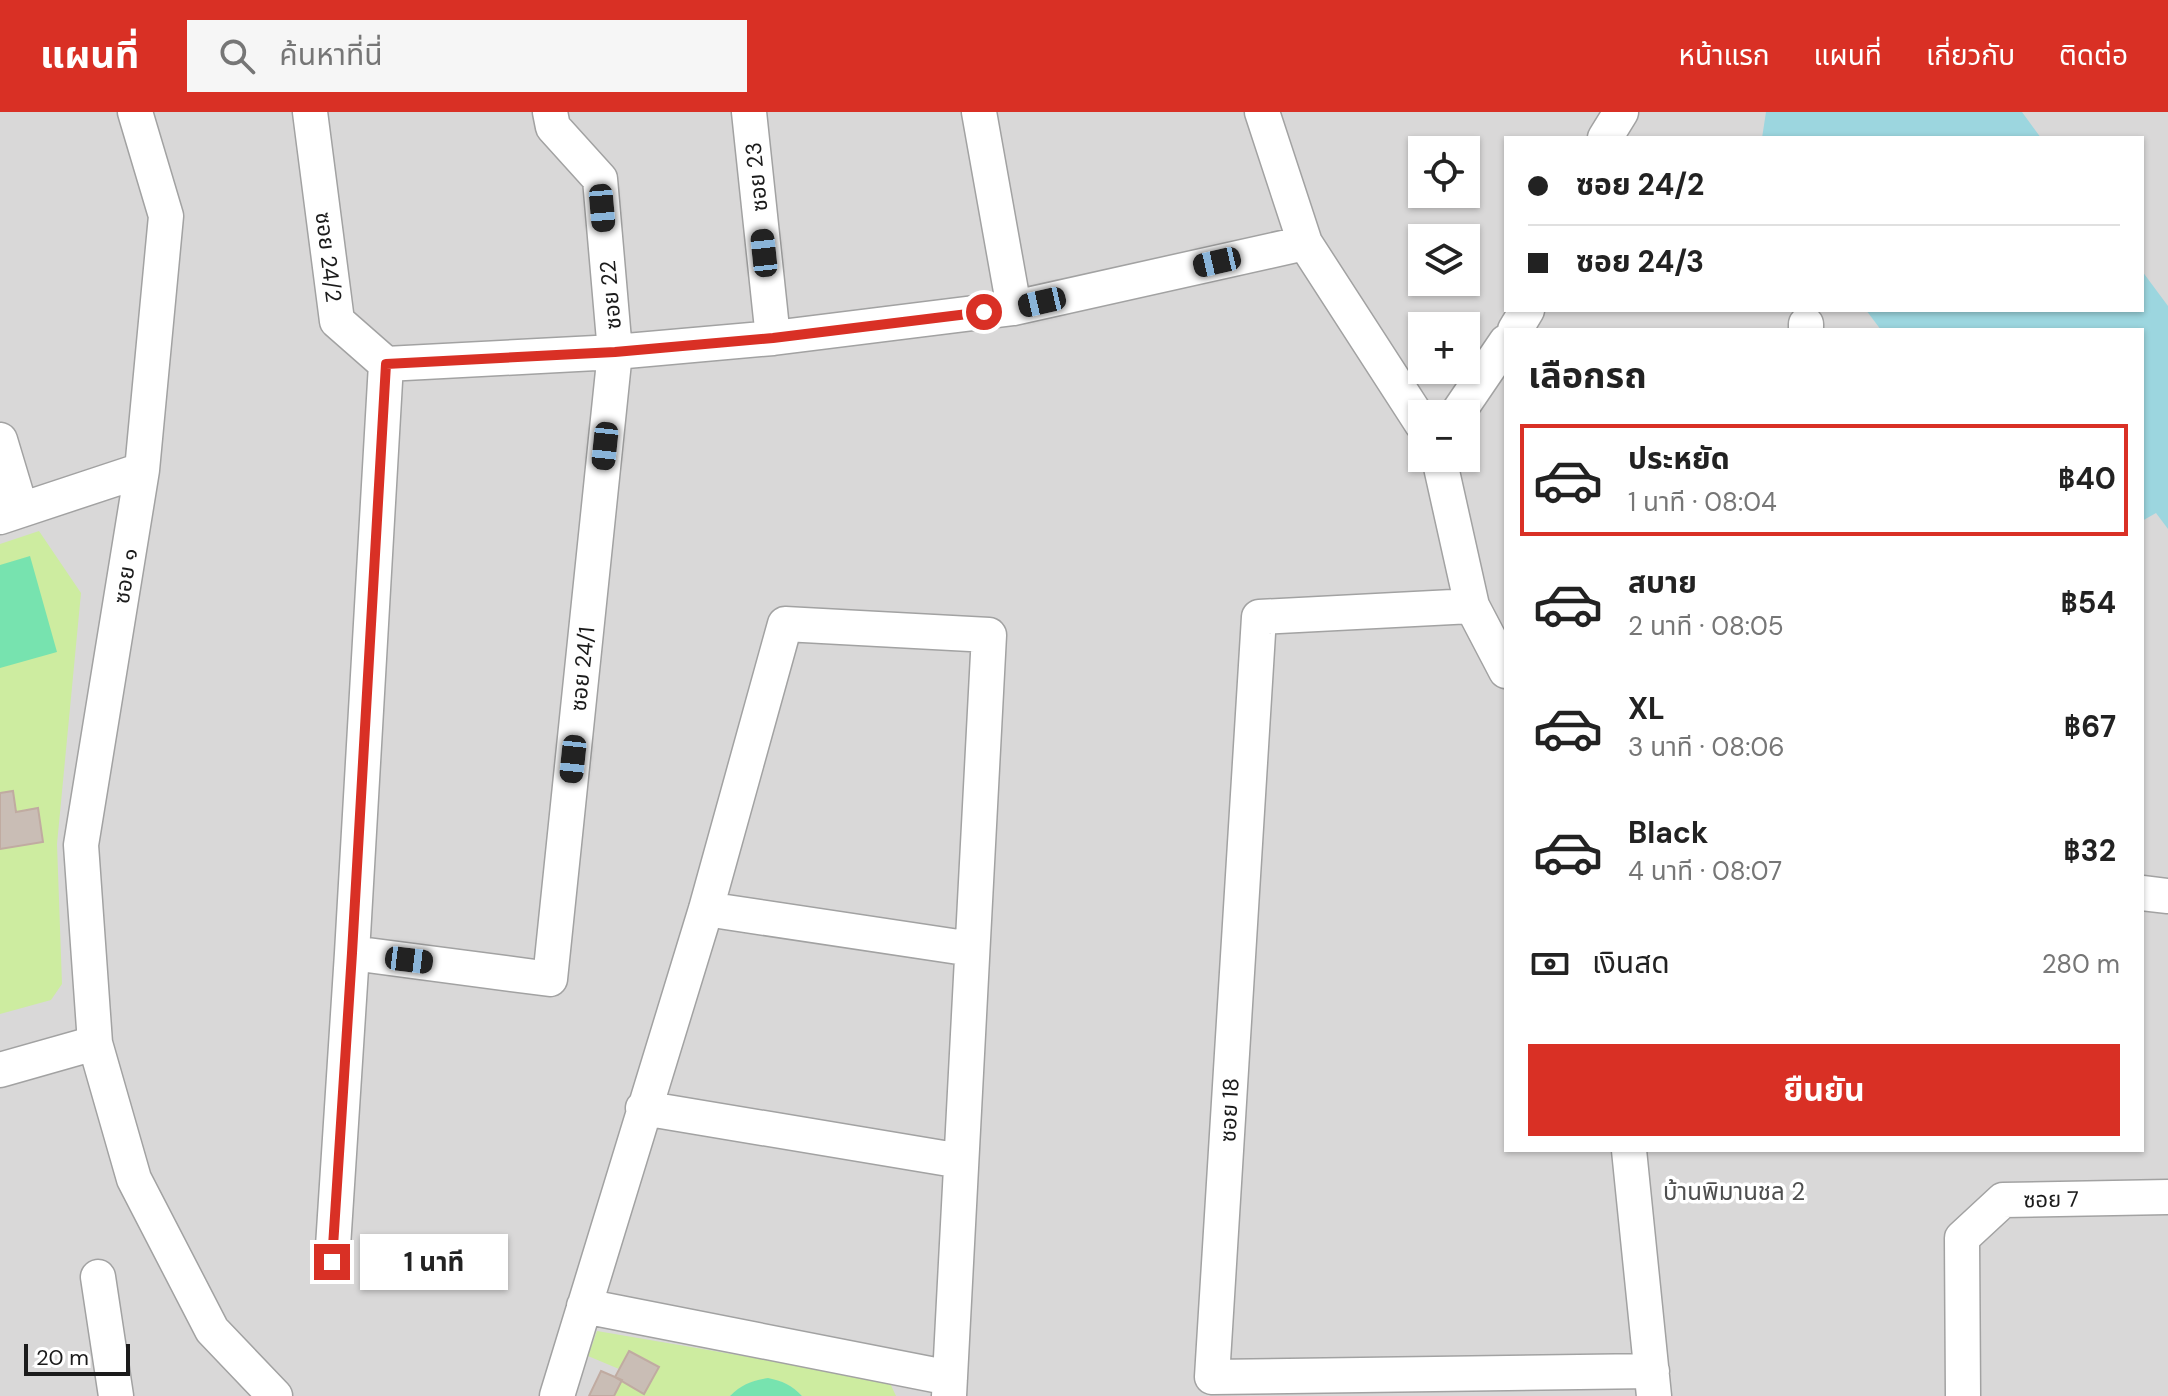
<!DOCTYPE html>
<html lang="th">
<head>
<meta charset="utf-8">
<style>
	body { margin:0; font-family:"DM Sans","Noto Sans Thai",sans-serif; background:#f6f6f6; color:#222; height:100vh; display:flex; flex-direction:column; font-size:30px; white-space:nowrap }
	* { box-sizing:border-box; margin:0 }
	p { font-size:26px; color:#767676 }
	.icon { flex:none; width:44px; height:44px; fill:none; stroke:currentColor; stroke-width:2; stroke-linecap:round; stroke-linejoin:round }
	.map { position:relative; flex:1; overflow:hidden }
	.sheet { position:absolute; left:1504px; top:216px; width:640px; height:824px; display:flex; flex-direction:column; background:#fff; border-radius:0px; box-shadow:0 2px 6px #0004 }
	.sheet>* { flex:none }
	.hud { position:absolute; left:1504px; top:24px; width:640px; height:176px; border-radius:0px; box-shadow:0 2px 6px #0004; display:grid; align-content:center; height:176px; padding:0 24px; background:#fff }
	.tools { position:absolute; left:1408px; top:24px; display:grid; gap:16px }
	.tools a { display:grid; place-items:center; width:72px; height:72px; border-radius:0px; background:#fff; box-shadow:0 2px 6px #0004; font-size:40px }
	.scale { position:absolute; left:24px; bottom:20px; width:106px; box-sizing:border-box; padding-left:8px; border:4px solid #1b1b1b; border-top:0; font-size:22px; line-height:28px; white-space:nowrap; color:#1b1b1b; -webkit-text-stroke:6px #fff; paint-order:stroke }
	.end { position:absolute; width:36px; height:36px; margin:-18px; border:10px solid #d93025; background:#fff; box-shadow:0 0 0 4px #fff }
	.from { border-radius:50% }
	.bubble { position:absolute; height:56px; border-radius:0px; background:#fff; box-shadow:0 2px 6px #0004; font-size:26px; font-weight:700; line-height:56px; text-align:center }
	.car { position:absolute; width:24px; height:48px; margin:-24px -12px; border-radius:10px; box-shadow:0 0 6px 2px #0007; background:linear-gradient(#222 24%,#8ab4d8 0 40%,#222 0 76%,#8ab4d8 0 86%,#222 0) }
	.hud b { display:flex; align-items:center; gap:28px; height:76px; font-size:30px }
	.hud b+b { border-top:2px solid #e0e0e0 }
	.hud i { width:20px; height:20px; background:#222 }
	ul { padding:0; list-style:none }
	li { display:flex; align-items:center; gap:24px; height:112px; margin:0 16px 12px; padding:0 8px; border:4px solid transparent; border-radius:0px }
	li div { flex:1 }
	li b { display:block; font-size:30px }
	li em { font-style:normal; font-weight:700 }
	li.selected { border-color:#d93025 }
	li>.icon { width:72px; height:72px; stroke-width:1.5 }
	h2 { padding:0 24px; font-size:36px; line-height:96px }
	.pay { display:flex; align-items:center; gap:20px; height:88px; padding:0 24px; font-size:30px }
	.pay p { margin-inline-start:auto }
	.cta { display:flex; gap:16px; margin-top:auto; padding:16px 24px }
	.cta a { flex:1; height:92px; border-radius:0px; background:#d93025; color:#fff; font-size:32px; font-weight:700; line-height:92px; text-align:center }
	header { display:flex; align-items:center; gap:48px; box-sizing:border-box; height:112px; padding:0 40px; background:#d93025; color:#fff }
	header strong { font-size:38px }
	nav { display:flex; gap:44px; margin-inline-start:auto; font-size:28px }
	.search { width:560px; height:72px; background:#f6f6f6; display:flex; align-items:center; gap:20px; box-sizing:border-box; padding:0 28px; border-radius:0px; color:#767676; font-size:30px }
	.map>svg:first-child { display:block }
	.residential { fill:#d9d8d8; fill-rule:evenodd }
	.grass { fill:#cdeca0 }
	.pitch { fill:#77e3af }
	.water { fill:#9cd6df }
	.building { fill:#c9bdb5; stroke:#c0aba1; stroke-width:2 }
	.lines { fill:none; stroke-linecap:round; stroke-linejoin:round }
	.street-casing { stroke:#a2a2a2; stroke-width:37 }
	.street { stroke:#fff; stroke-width:34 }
	.route { stroke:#d93025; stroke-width:10 }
	.labels { text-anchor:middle; stroke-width:7; stroke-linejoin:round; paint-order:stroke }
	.street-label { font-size:22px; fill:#1b1b1b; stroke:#fff }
	.neighbourhood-label { font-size:24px; fill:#4e4e4e; stroke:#fff }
</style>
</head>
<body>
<header>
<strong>แผนที่</strong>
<div class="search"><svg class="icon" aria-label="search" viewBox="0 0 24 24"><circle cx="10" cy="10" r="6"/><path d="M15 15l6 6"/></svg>ค้นหาที่นี่</div>
<nav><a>หน้าแรก</a><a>แผนที่</a><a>เกี่ยวกับ</a><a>ติดต่อ</a></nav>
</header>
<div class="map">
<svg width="2168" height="1284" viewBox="0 0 2168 1284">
	<rect width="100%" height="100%" fill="#ede7df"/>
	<!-- residential -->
	<path class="residential" d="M0,0H2168V1284H0ZM1506,26H2142V198H1506ZM1422,38H1466V82H1422ZM1422,126H1466V170H1422ZM1422,214H1466V258H1422ZM1506,218H2142V1038H1506ZM1422,302H1466V346H1422Z"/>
	<!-- grass -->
	<path class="grass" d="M39,419L81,481L57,732L62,872L51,888L0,902V432Z
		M597,1219L889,1269L896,1284H802C780,1261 753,1263 730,1284H614L622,1268L644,1282L659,1254L630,1239L619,1257L588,1244Z"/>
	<!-- pitch -->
	<path class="pitch" d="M30,444L57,540L0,556V453Z
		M768,1266C782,1269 792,1273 802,1284H730C742,1272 752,1269 768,1266Z"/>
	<!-- water -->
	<path class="water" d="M1766,0H2022L2041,26H1762Z
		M2142,159L2168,194V417L2156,401L2142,409V218H1881L1866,198H2142Z"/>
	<!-- building -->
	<path class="building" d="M13,679L16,700L38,696L43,730L0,737V681Z
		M629,1239L659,1255L644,1282L615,1265Z
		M601,1259L622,1268L614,1284H589Z"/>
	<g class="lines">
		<defs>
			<path id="street" d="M135,0L166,104L142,358L81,733L95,931L134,1067L212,1218L275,1284
				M310,0L337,209L386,252L615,240L773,226L1014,196L1305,131
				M749,0L773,226
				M979,0L1014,196
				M1262,0L1305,131L1422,312
				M1605,26L1621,0
				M1806,212V218
				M1515,218L1527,198
				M1457,302L1506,230
				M0,328L21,398
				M1439,346L1472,494L1506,559
				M0,405L142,358
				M1472,494L1259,505L1212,1265L1652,1259
				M2142,781L2168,784
				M706,797L972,837
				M352,841L550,867L615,240L600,67L553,15L550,0
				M0,958L95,931
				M643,996L961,1049
				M1629,1038L1654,1284
				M332,1150L352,841L386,252
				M98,1165L116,1284
				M584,1194L950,1266
				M557,1284L706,797L785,512L989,523L949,1284
				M1963,1284L1962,1126L2003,1088L2168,1085"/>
		</defs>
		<!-- street casing -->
		<use href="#street" class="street-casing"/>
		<!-- street -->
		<use href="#street" class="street"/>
	</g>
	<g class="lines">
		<!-- route -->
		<path class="route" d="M332,1150L352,841L386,252L615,240L773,226L984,200"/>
	</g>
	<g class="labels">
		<!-- street labels -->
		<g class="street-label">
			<text transform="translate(756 65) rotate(-96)" y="8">ซอย 23</text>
			<text transform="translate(329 145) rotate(83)" y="8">ซอย 24/2</text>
			<text transform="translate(610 183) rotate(-95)" y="8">ซอย 22</text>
			<text transform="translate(125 464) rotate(-81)" y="8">ซอย ๑</text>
			<text transform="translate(582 557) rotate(-84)" y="8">ซอย 24/1</text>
			<text transform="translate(1229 998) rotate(-87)" y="8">ซอย 18</text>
			<text transform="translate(2051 1087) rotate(-1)" y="8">ซอย 7</text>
		</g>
		<!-- neighbourhood labels -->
		<g class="neighbourhood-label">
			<text x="1734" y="1088">บ้านพิมานชล 2</text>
		</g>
	</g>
</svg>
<div class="tools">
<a><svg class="icon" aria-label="locate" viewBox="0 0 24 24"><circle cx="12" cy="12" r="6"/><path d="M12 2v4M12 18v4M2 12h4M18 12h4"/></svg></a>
<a><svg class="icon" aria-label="layers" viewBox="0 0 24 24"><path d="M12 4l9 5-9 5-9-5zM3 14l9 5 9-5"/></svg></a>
<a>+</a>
<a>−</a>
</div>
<div class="scale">20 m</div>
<i class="end from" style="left:984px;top:200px"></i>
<i class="end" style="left:332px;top:1150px"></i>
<div class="bubble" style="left:360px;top:1122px;width:148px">1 นาที</div>
<i class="car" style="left:602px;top:96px;rotate:175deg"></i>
<i class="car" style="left:764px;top:141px;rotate:354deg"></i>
<i class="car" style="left:1217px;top:150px;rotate:257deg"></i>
<i class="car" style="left:1042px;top:190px;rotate:257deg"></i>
<i class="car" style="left:605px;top:334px;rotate:186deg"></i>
<i class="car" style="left:573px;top:647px;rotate:186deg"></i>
<i class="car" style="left:409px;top:848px;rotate:97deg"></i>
<div class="hud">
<b><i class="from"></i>ซอย 24/2</b>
<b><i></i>ซอย 24/3</b>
</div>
<section class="sheet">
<h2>เลือกรถ</h2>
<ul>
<li class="selected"><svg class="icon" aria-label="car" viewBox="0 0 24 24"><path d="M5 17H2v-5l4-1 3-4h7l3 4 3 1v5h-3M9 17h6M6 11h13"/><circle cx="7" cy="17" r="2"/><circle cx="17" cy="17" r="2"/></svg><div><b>ประหยัด</b><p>1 นาที · 08:04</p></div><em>฿40</em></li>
<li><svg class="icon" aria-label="car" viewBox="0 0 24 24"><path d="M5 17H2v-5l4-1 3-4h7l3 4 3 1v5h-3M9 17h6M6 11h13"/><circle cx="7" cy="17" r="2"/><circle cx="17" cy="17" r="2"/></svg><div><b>สบาย</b><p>2 นาที · 08:05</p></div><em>฿54</em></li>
<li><svg class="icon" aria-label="car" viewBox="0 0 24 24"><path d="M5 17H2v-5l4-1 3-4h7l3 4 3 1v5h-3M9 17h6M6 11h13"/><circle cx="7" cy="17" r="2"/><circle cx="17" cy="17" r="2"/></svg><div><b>XL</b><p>3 นาที · 08:06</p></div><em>฿67</em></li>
<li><svg class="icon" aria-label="car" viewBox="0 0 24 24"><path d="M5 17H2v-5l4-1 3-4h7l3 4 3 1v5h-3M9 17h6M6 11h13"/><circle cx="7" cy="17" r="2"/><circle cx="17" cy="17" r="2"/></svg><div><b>Black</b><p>4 นาที · 08:07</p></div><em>฿32</em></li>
</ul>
<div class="pay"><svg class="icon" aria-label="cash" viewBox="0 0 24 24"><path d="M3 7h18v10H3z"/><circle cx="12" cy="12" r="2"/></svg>เงินสด<p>280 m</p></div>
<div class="cta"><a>ยืนยัน</a></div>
</section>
</div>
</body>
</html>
